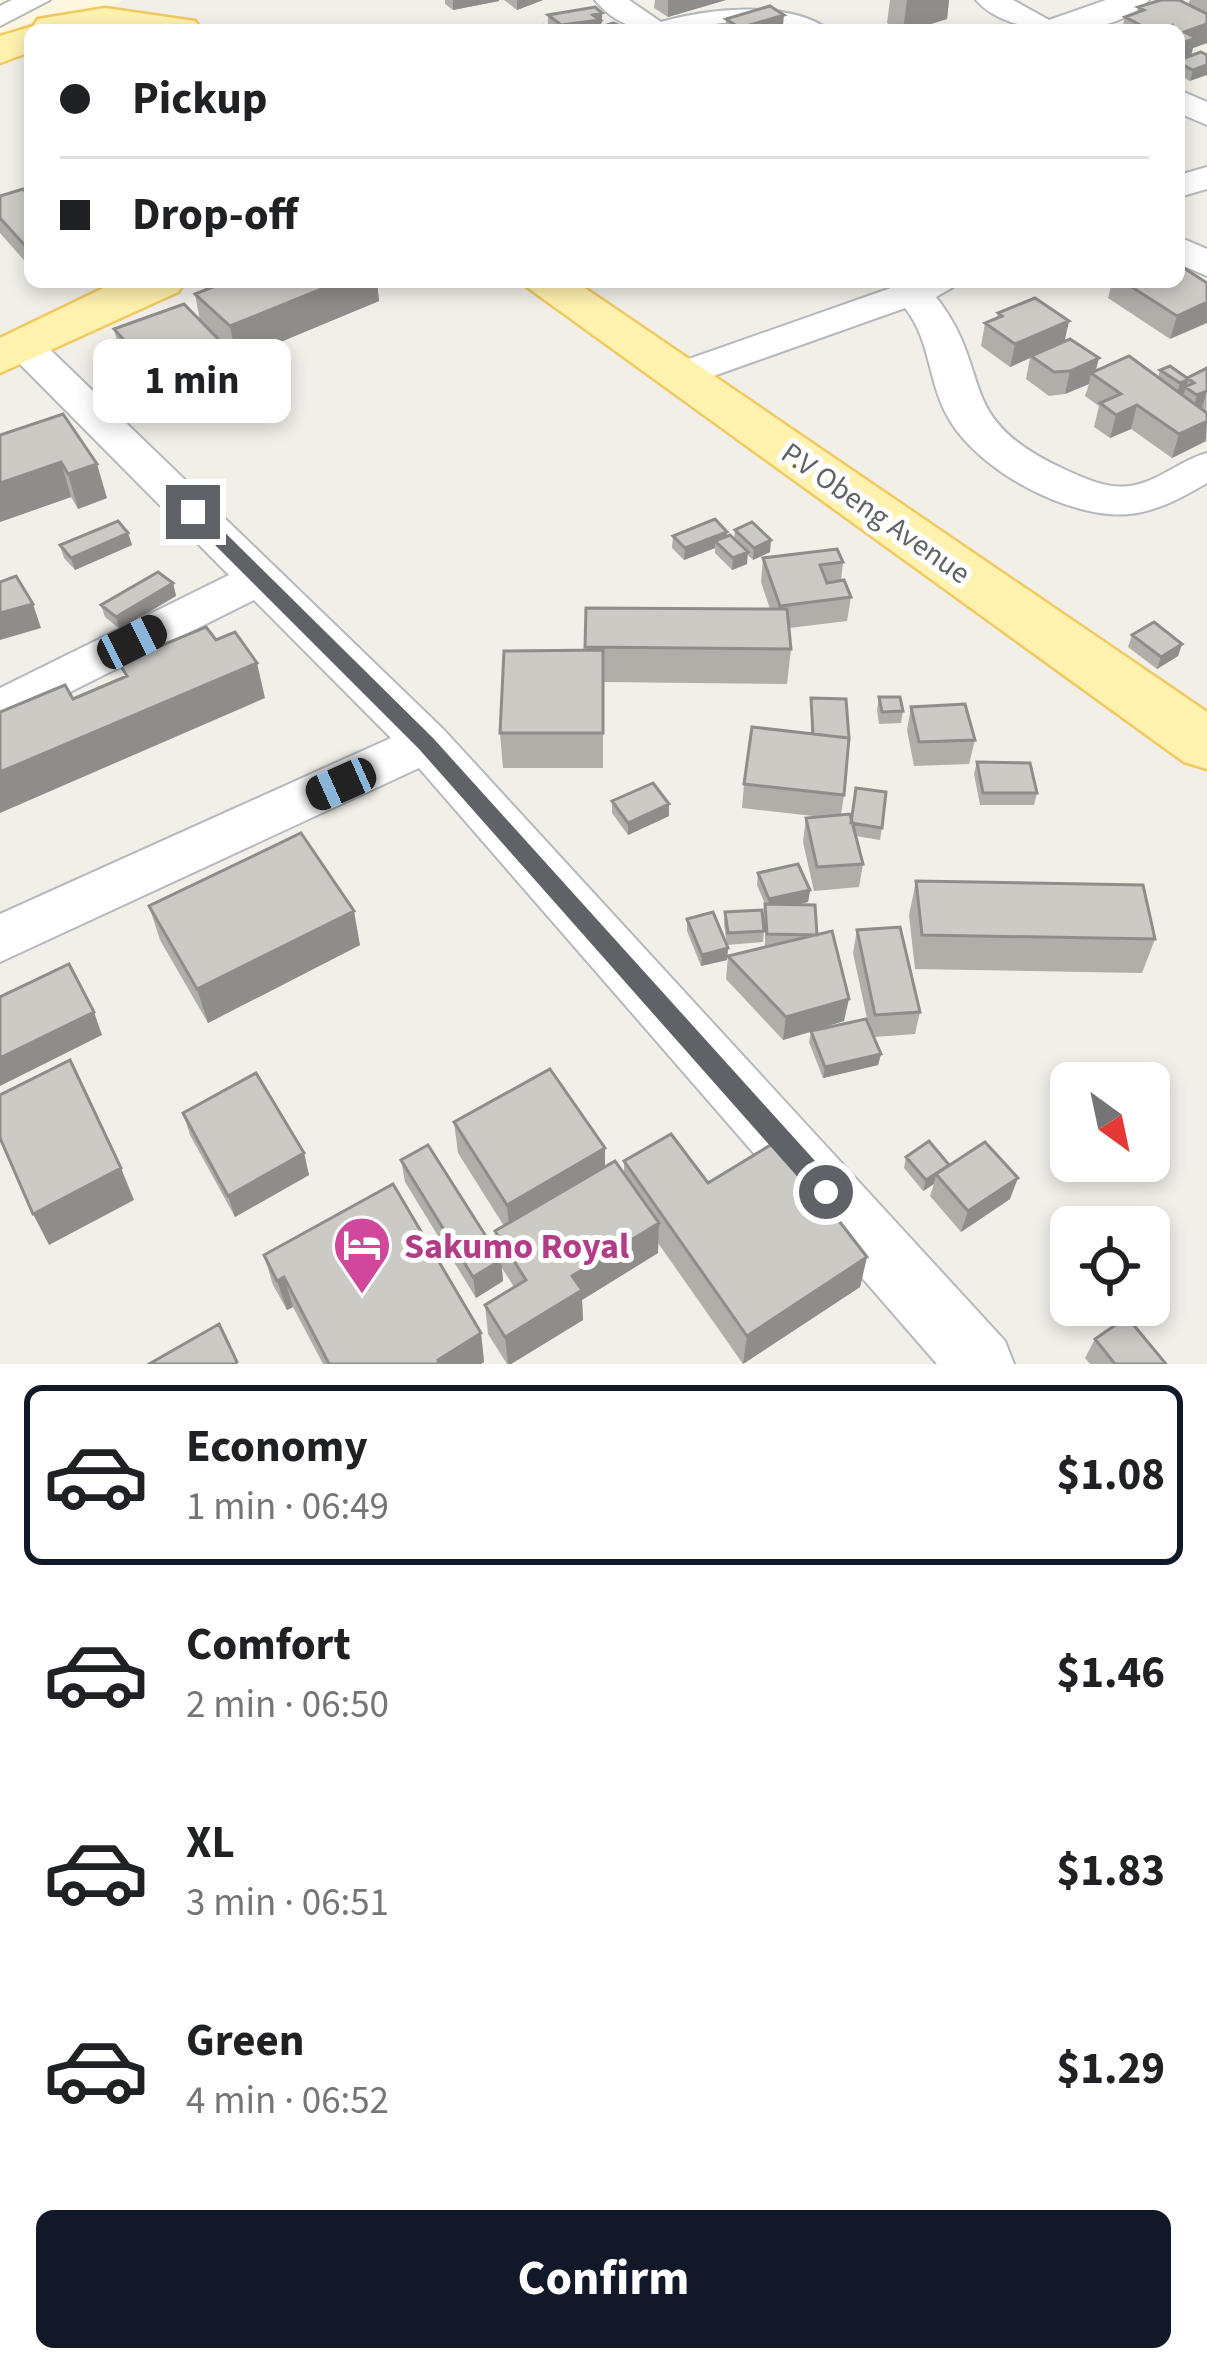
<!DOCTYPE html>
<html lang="en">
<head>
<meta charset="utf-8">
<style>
	body { margin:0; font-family:"Source Sans 3",sans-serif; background:#f2f2f2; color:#202124; height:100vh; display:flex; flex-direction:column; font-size:45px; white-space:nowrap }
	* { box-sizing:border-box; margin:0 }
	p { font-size:39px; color:#757577 }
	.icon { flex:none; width:66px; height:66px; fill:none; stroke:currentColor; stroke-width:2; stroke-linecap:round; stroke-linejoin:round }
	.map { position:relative; height:1364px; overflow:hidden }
	.details { display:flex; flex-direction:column; background:#fff; flex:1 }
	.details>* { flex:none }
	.hud { position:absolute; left:24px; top:24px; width:1161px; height:264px; border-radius:18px; box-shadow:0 6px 18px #0003; display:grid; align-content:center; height:264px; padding:0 36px; background:#fff }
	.needle { width:78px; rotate:147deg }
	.tools { position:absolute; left:1050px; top:1062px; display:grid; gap:24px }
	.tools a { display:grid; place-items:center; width:120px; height:120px; border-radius:18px; background:#fff; box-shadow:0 6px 18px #0003; font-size:60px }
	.end { position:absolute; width:54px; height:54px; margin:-27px; border:15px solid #5f6368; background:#fff; box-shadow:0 0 0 6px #fff }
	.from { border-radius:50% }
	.bubble { position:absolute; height:84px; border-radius:18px; background:#fff; box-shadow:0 6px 18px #0003; font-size:39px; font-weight:700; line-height:84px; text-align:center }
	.car { position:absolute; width:36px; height:72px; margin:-36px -18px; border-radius:15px; box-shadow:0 0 9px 3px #0007; background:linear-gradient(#222 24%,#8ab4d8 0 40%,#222 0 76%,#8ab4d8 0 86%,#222 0) }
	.hud b { display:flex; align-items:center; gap:42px; height:114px; font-size:45px }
	.hud b+b { border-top:3px solid #e0e0e0 }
	.hud i { width:30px; height:30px; background:#202124 }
	ul { padding:21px 0 0; list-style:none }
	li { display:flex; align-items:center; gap:36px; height:180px; margin:0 24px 18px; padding:0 12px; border:6px solid transparent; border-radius:18px }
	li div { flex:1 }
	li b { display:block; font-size:45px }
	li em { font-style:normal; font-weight:700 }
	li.active { border-color:#111827 }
	li>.icon { width:108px; height:108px; stroke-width:1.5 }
	.primary-button { display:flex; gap:24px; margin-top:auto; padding:24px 36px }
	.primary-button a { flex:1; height:138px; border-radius:18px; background:#111827; color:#fff; font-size:48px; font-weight:700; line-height:138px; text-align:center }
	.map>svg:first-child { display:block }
	.commercial { fill:#fef7e0 }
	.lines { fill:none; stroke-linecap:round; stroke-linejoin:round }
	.minor-casing { stroke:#b5b8bc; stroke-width:4 }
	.major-casing { stroke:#f2c960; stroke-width:5 }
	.path { stroke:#9cc7a9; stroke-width:4.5; stroke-dasharray:9 4.5; stroke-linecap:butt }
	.minor { fill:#fff; fill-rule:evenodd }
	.major { fill:#fff2af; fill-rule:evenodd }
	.wall { fill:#afaea9 }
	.shaded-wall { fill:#8f8d8a }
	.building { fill:#cccac5; stroke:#8f8d8a; stroke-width:3 }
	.route { fill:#5f6368 }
	.labels { text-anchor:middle; stroke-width:10; stroke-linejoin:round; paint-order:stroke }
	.street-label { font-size:30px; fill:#5f6368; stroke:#fff }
	.near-hotel-label { font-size:36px; font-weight:bold; fill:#b23c85; stroke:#fff; text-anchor:start }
</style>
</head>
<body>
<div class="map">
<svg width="1207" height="1364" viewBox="0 0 1207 1364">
	<rect width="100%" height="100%" fill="#f1efe8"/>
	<!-- commercial -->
	<path class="commercial" d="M0,0H124L63,30H30L0,61Z"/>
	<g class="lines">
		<defs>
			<path id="minor" d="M12,0H50L0,26V6Z
				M595,0H629L661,22C710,8 789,0 829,30C800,30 773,20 745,21C692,23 635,50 595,0Z
				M976,0H1013L1049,20L1106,0H1149C1115,39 1011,41 976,0Z
				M1179,90L1207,102V125L1179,113Z
				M1207,167V189L1179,197V175Z
				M1179,237L1207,249V276L1179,264Z
				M908,282L960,283L936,297C996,374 951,418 1066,470C1086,479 1108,489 1129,486C1157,483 1180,460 1207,453V483C1183,497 1158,511 1130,514C1070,520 979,471 949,419C928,384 931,340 905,308L694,383H666L660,375L666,367Z
				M24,334L38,338L444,730L1005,1341L1014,1364H937L419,768L0,962V914L391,738L254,600L0,727V688L229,575L10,354L5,346L10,338Z"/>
			<path id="major" d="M105,8L195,21L201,29L30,30V52L0,63V36L33,26L38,19Z
				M116,282H185L178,292L0,373V338Z
				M520,282H576L1207,712V769L1184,762Z"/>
		</defs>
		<!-- minor casing -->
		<use href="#minor" class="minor-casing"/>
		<!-- major casing -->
		<use href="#major" class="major-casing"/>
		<!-- path -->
		<path class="path" d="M537,30L552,21"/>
		<!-- minor -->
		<use href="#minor" class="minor"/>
		<!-- major -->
		<use href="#major" class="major"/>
	</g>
	<!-- wall -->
	<path class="wall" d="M445,0H499V1L453,10L445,4Z
		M504,0H543L517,10Z
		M655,0H726L668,17L654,8Z
		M890,0H949L947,19L911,30H898L887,23Z
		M1190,0H1207V43L1193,48L1191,56L1201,52L1190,81L1179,75V30H1122L1125,17L1137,13L1138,7L1188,5Z
		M548,15L602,23L600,24V30H554L548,26Z
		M726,19L783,25L768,30H726Z
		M0,196H30V267L0,233Z
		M225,282H377L379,301L237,360L221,346L225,365L193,378L209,406L173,419L160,403L157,392L120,353L114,329L200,321L195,294Z
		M1112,282H1179L1207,283L1170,339L1108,298Z
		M998,313L1069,321L1064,341L1099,358L1096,371L1158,377L1160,370L1187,378L1207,368L1206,441L1172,458L1131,429L1110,438L1094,427L1099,406L1085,396L1089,384L1065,394L1049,396L1026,379L1030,358L1010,367L981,346L985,323L997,318Z
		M63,414L107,498L78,509L71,497L0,522Z
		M735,530L770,552L753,560L747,554V564L732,570L715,553V548L684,560L672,548L673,536H726L734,539Z
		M128,533L132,545L75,570L64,558L60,545Z
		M763,558L843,562L841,581L851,597L847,621L789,628L791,649L787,684L603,682V768H503L500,733L585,650V647L770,609L761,582Z
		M173,583L176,596L120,629L105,617L101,605Z
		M1132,635L1182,644L1178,656L1157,669L1128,647Z
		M879,697L903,711L901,723L879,724L877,710Z
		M811,698L844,795L841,815L882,828L880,840L856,836L863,864L859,887L814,891L803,842L806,818L822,817L742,808L744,784L811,734Z
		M911,707L975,740L969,764L914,766L907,730Z
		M977,762L1037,793L1034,805H980L974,774Z
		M612,801L669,816L628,835L612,813Z
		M758,873L810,890L808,902L795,905L817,934L844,1021L818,1029L868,1023L853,953L857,930L920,1012L915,1034L874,1037L881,1054L878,1065L823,1078L809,1042L811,1032L783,1040L726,979L728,956L769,946H765V904L757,885Z
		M916,881L1155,939L1142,973L915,969L909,915Z
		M149,906L360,945L208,1023L160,940Z
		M725,912L764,931L763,942L727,945L724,924Z
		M687,919L728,948L727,960L701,966L687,931Z
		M183,1113L304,1153L309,1175L235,1217L190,1135Z
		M454,1122L605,1148V1166L624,1173V1161L708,1183L867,1257L860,1287L743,1364L658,1243V1253L582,1300L583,1320L511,1364H507L488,1334L485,1305L514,1287L502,1268L503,1281L476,1298L405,1182L401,1160L497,1254L495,1231L504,1226L458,1153Z
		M906,1157L949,1165L1010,1199L961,1232L930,1196L934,1184L923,1191L904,1168Z
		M264,1255L481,1333L484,1362L481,1364H323L293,1307L287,1310L273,1285Z
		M1095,1339L1166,1364H1090L1085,1358Z"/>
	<!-- shaded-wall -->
	<path class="shaded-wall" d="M453,0H499V1L453,10Z
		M517,0H543L517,10Z
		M668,0H726L668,17Z
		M907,0H949L947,19L911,30H903Z
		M602,13V23L600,24V30H561V25Z
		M784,15L783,25L768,30H740V28Z
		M1207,24V43L1193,48L1190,59L1179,63V44L1184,32Z
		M1207,65V75L1190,81L1193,70Z
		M339,282H377L379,301L237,360L230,326Z
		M1207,302V323L1170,339L1177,316Z
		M1069,321L1064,344L1031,356L1030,358L1010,367L1015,344Z
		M221,342L225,365L155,392L150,369Z
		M1099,358L1094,375L1091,373L1089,384L1065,394L1070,371Z
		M1189,379L1180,403L1173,406L1180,383Z
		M1207,391L1200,414L1190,419L1197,395Z
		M207,394L209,406L173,419L170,407Z
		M1137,405L1131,429L1110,438L1116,415Z
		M1207,421L1206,441L1172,458L1179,434Z
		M61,462L71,497L0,522V483Z
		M97,464L107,498L78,509L68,474Z
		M727,532L726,544L715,541V548L684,560L685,548Z
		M128,533L132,545L75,570L71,558Z
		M771,540L770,552L753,560L754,548Z
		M748,552L747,564L732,570L733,558Z
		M173,583L176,596L120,629L116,617Z
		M33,604L41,628L0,640V613Z
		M1182,644L1178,656L1157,669L1161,657Z
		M257,663L265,698L0,813V772Z
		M669,804V816L628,835V823Z
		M810,890L808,902L768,911L769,899Z
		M354,911L360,945L208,1023L197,989Z
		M728,948L727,960L701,966L702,955Z
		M849,999L844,1021L783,1040L786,1017Z
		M94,1012L102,1035L0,1086V1058Z
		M881,1054L878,1065L823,1078L825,1067Z
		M605,1148V1179L510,1235L507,1205Z
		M304,1153L309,1175L235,1217L228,1196Z
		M949,1165L936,1174L934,1184L923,1191L926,1180Z
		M121,1168L134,1200L49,1245L33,1214Z
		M1018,1178L1010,1199L961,1232L968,1211Z
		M659,1223L658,1253L582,1300L583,1320L511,1364H508L505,1337L572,1276Z
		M867,1257L860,1287L743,1364L747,1336Z
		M501,1260L503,1281L476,1298L473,1277Z
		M284,1277L293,1307L287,1310L277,1281Z
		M481,1333L484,1362L481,1364H439L438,1360Z"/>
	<!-- building -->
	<path class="building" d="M1161,0H1179L1207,14V24L1184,32L1196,38L1179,44V30H1160L1174,25L1150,30L1125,17L1144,10L1138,7Z
		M770,6L784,15L740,28L726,19Z
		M595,7L602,13L593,15L600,20L561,25L548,15Z
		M613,23L630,30H604L600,27Z
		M1201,52L1207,55V65L1193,70L1179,63V60Z
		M23,189L30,196V251L0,218V196Z
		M1184,268L1207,283V302L1177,316L1124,282H1179V271Z
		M225,282H339L230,326L195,294Z
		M1035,298L1069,321L1015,344L985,323L1002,316L998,313Z
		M184,304L221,342L150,369L114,329Z
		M1070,339L1099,358L1070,371L1054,372L1031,356Z
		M1129,356L1207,413V421L1179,434L1137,405L1116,415L1100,403L1121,394L1091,373Z
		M1170,366L1187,378L1207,368V391L1197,395L1185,387L1194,383L1189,379L1180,383L1160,370Z
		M193,378L207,394L170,407L157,391Z
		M63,414L97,464L68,474L61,462L0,483V435Z
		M715,519L727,532L685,548L673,536Z
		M118,521L128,533L71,558L60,545Z
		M752,522L771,540L754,548L735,530Z
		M730,535L748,552L733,558L715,541Z
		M837,549L843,562L820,565L827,583L844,580L851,597L780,606L763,558Z
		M158,572L173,583L116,617L101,605Z
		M16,576L33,604L0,613V582Z
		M586,608L787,609L791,649L585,647Z
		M1154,622L1182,644L1161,657L1132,635Z
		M206,627L216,640L235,632L257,663L0,772V712L65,685L73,699L127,676L119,663Z
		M603,650V733H500L504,651Z
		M879,697H900L903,711L882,712Z
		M811,698L846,699L849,738L813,734Z
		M965,704L975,740L919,742L911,707Z
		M752,727L849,738L844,795L744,784Z
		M977,762L1030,763L1037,793H983Z
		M653,783L669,804L628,823L612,801Z
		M856,788L886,792L882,828L851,823Z
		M850,814L863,864L817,867L806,818Z
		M301,833L354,911L197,989L149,906Z
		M798,864L810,890L769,899L758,873Z
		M916,881L1143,885L1155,939L922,935Z
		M765,904L815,905L817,935L767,934Z
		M762,910L764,931L728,933L725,912Z
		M713,912L728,948L702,955L687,919Z
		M900,927L920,1012L875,1015L857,930Z
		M832,931L849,999L786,1017L728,956Z
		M69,964L94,1012L0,1058V997Z
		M866,1019L881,1054L825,1067L811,1031Z
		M70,1060L121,1168L33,1214L0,1138V1095Z
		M550,1069L605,1148L507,1205L454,1122Z
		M256,1073L304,1153L228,1196L183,1113Z
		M671,1134L708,1183L777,1141L867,1257L747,1336L624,1161Z
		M929,1141L949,1165L926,1180L906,1157Z
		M985,1142L1018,1178L968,1211L936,1174Z
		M428,1145L501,1260L473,1277L401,1160Z
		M615,1161L659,1223L572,1276L582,1290L505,1337L485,1305L526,1280L495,1231Z
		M393,1184L481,1333L438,1360L440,1364H329L284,1277L277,1281L264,1255Z
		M1127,1317L1166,1364H1115L1095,1339Z
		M219,1324L237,1362L235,1364H149Z"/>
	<!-- route -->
	<path class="route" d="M186,507H199L433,738L835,1183V1200H818L419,749L186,516Z"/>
	<!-- icons -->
	<defs>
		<symbol id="hotel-pin" viewBox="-11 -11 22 30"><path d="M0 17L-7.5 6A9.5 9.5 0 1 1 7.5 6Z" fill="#d1479c" stroke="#fff"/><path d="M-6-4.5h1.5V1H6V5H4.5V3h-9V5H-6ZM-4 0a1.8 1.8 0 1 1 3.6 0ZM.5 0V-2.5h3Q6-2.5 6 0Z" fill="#fff"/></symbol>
	</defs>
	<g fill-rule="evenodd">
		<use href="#hotel-pin" x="329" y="1212" width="66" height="90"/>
	</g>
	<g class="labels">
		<!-- street labels -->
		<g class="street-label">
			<text transform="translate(876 513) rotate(35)" y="10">P.V Obeng Avenue</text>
		</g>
		<!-- near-hotel labels -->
		<g class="near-hotel-label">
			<text x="404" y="1258">Sakumo Royal</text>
		</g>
	</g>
</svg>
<div class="tools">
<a><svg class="needle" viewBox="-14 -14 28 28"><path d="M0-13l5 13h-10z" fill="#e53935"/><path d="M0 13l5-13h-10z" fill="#757577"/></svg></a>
<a><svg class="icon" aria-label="locate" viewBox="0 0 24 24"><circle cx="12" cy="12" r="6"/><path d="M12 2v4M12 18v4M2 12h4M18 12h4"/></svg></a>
</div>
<i class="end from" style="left:826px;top:1192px"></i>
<i class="end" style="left:193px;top:512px"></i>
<div class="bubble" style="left:93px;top:339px;width:198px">1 min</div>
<i class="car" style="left:132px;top:642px;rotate:63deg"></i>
<i class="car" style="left:341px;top:784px;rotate:246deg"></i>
<div class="hud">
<b><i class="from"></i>Pickup</b>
<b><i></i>Drop-off</b>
</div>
</div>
<section class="details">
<ul>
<li class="active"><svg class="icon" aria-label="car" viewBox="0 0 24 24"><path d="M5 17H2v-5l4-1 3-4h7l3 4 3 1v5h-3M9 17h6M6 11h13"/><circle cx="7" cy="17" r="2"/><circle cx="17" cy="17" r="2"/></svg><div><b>Economy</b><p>1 min · 06:49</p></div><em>$1.08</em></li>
<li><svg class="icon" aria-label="car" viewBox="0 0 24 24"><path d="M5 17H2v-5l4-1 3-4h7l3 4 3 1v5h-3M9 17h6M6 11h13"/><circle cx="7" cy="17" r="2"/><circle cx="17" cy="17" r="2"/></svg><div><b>Comfort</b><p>2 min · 06:50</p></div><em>$1.46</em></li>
<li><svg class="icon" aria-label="car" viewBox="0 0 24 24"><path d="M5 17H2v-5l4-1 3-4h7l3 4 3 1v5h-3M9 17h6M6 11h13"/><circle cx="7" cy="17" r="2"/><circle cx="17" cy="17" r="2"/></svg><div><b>XL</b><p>3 min · 06:51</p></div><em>$1.83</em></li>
<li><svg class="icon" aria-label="car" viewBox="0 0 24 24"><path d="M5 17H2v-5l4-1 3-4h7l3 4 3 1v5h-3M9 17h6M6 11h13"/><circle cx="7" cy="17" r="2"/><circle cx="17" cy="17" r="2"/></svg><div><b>Green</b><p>4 min · 06:52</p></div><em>$1.29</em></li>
</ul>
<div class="primary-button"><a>Confirm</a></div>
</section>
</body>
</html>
